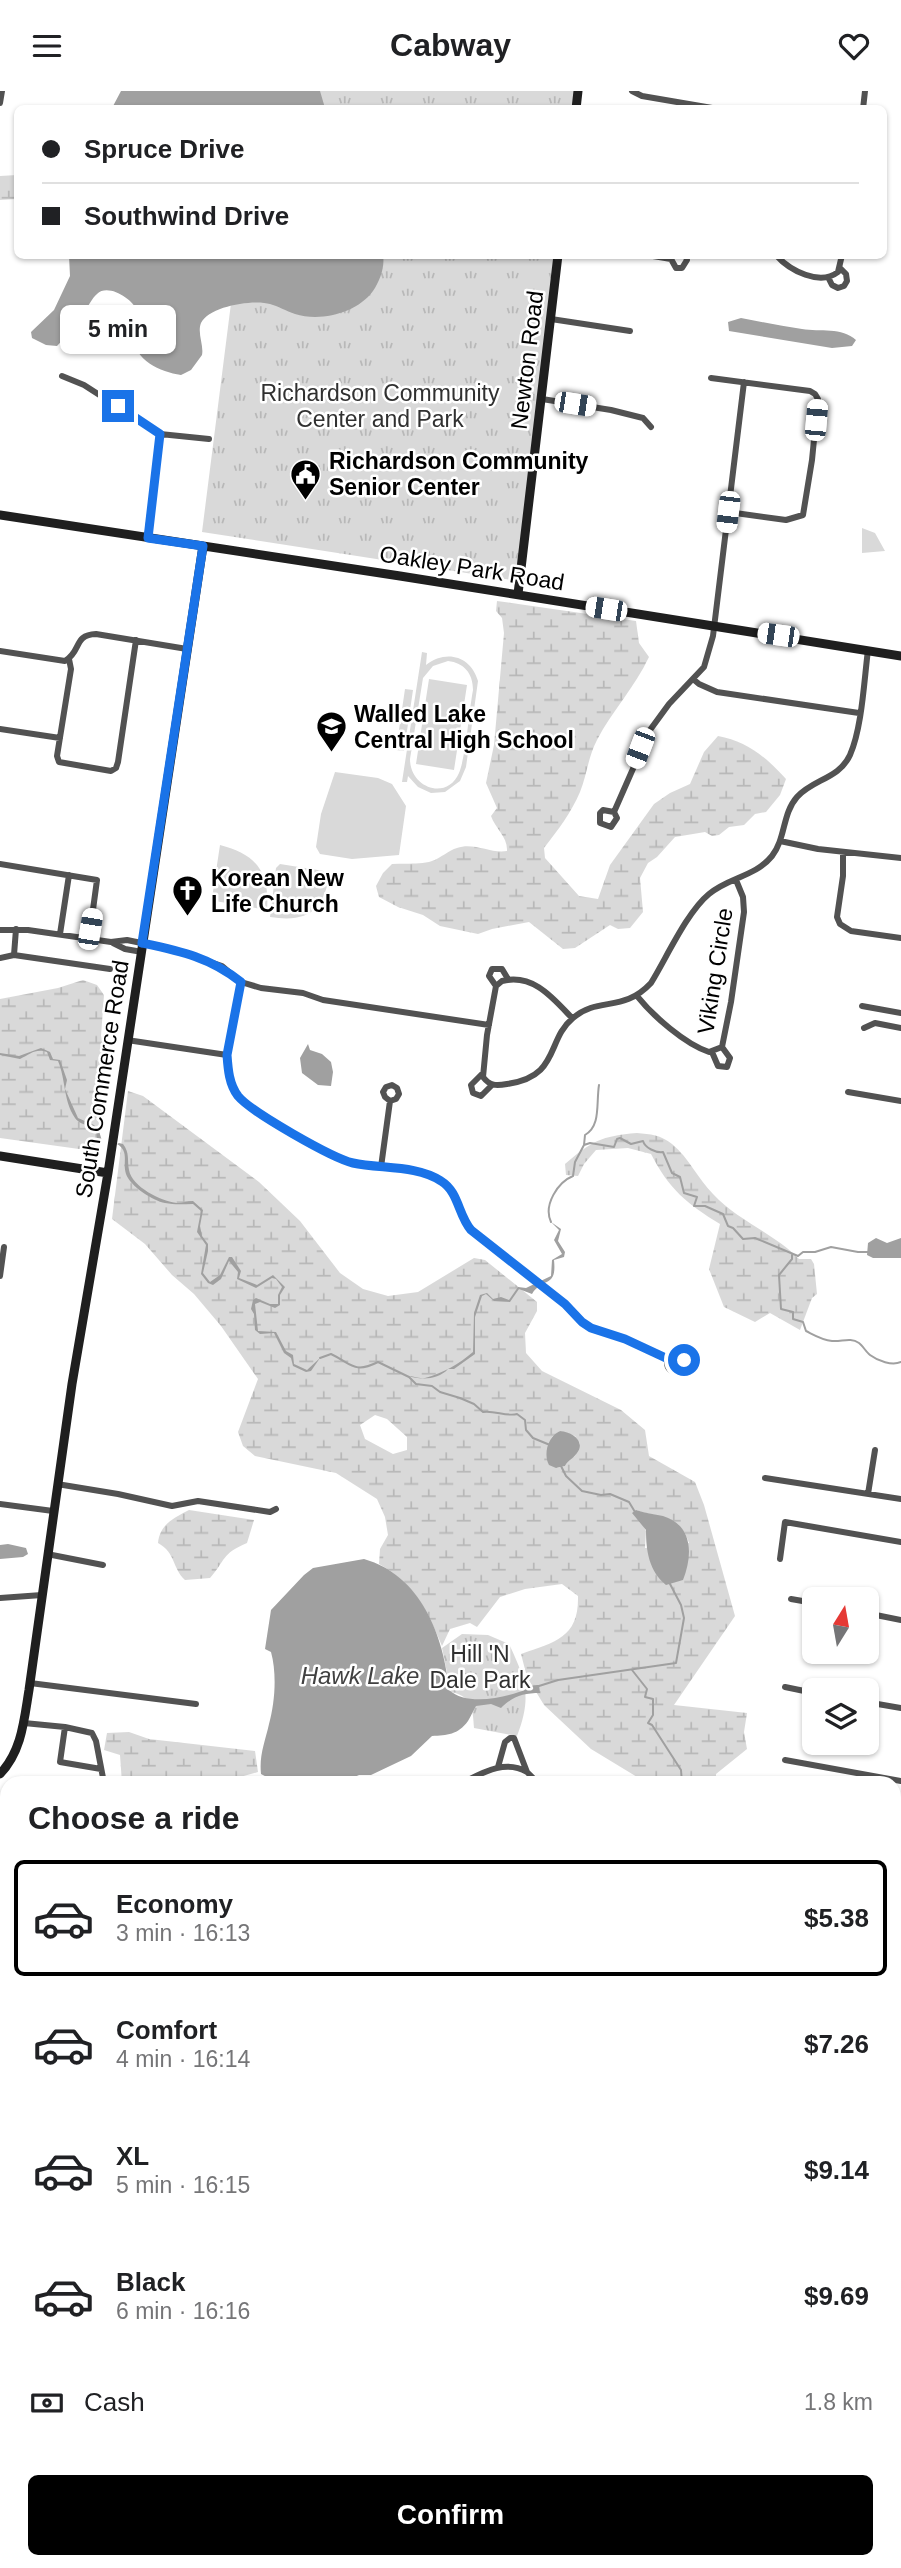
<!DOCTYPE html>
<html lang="en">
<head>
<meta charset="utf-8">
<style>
	body { margin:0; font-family:Arial,sans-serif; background:#f6f6f6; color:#202124; height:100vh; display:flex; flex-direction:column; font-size:26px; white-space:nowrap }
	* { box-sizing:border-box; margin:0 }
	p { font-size:23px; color:#757577 }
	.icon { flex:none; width:38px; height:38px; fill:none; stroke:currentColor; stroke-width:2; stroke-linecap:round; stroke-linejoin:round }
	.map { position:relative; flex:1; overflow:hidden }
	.sheet { position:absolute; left:0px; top:1685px; width:901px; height:793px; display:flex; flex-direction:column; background:#fff; border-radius:21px 21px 0 0; box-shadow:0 2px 5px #0004 }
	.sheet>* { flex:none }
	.banner { position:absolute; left:14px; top:14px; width:873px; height:154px; border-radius:10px; box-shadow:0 2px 5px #0004; display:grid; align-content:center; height:154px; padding:0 28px; background:#fff }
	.needle { width:46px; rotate:11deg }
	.buttons { position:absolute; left:802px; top:1496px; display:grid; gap:14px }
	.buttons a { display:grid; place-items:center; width:77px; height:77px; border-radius:10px; background:#fff; box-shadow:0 2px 5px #0004; font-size:35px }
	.end { position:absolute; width:32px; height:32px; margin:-16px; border:9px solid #1a73e8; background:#fff; box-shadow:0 0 0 4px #fff }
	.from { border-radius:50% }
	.bubble { position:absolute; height:49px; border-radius:10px; background:#fff; box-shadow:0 2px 5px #0004; font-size:23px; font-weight:600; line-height:49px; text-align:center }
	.car { position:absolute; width:21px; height:42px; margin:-21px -10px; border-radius:9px; box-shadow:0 0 5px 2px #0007; background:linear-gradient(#fff 24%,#345 0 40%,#fff 0 76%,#345 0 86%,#fff 0) }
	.banner b { display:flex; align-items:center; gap:24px; height:66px; font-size:26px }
	.banner b+b { border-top:2px solid #e0e0e0 }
	.banner i { width:18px; height:18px; background:#202124 }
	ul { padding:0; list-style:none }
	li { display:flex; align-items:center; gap:21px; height:116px; margin:0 14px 10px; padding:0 14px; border:4px solid transparent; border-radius:10px }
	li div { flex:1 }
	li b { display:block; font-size:26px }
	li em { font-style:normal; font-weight:600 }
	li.selected { border-color:#000 }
	li>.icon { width:63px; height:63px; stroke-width:1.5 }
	h2 { padding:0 28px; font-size:32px; line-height:84px }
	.pay { display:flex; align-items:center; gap:18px; height:77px; padding:0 28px; font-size:26px }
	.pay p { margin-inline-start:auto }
	.button { display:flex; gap:14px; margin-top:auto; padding:14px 28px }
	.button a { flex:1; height:80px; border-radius:10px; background:#000; color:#fff; font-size:28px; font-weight:600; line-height:80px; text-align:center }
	header { display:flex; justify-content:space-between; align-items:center; height:91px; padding:0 28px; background:#fff; font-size:32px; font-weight:600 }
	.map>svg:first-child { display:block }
	.wetland { fill:url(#wetland-marsh); fill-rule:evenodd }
	.park { fill:url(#park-tufts) }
	.pitch { fill:#d9d9d9; fill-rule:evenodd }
	.water { fill:#a0a0a0 }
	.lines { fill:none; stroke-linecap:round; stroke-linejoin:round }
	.stream { stroke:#a0a0a0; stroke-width:2 }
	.street { stroke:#525252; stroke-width:6 }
	.secondary { stroke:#1f1f1f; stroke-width:9 }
	.route { stroke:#1a73e8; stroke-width:9 }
	.labels { text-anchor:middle; stroke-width:5; stroke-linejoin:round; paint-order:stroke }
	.street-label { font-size:23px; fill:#000; stroke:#fff }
	.park-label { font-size:23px; fill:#303030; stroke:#fff }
	.poi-label { font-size:23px; font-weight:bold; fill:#000; stroke:#fff; text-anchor:start }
	.water-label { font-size:24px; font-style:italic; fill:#414141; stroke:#fff }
</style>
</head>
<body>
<header><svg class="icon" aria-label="menu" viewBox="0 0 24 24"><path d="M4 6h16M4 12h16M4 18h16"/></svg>Cabway<svg class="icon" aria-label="heart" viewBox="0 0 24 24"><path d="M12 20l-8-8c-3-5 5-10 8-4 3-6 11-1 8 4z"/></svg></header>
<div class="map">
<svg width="901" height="2477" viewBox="0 0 901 2477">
	<defs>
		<pattern id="wetland-marsh" width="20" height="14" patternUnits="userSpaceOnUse" patternTransform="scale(1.75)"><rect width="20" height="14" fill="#d9d9d9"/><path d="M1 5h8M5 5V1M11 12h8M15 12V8" fill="none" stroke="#b8b8b8"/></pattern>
		<pattern id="park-tufts" width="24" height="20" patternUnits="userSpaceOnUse" patternTransform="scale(1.75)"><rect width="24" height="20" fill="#d9d9d9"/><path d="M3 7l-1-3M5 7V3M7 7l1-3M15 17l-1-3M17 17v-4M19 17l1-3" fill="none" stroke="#b8b8b8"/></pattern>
	</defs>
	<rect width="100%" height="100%" fill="#fff"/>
	<!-- wetland -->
	<path class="wetland" d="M17,84V108L0,109V85Z
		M497,510L636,530L639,552L649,566C635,596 612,620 597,649C588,666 587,684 580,701C571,722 558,739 544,757L545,767L579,805L598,808L610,774L654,713L670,702L690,693L704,661L718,645C747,650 767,667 786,688L780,704L766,721L755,723L744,734L729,736L719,744L712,745L705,741L675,746L657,766L648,772L640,787L643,821L630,837L618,838L610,834L575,857L563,858L529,831L492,838L478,843L440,835L423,824L398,816L379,806L376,795L383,782L392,773C405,772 420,774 432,770C441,767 449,759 457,757C474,751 491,763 507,760C508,746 495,737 491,725L497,717L486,692L494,654L504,542L502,527L496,520Z
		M83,889L97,894L104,904L101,945L109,966L106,1017L95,1055L79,1058L0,1047V908L58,897Z
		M128,1000L143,1005L259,1091L300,1130L340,1182L363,1198L388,1205L418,1201L474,1167L485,1169L537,1211V1220L525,1242L526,1262L542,1280L621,1319L645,1339L649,1365L695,1391L704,1414L735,1525L674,1614L747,1622L744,1641L747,1658L716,1683V1692H647L591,1658L544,1614L527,1586L521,1563C556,1551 579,1546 578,1505L562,1493L525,1498L500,1506L477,1536L470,1532L450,1538L442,1555C427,1519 415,1493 379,1473L380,1458L388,1444L385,1426L377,1408L336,1382L255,1365L243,1355L238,1341L258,1288L221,1235L194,1203L172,1184L145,1153L112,1128ZM375,1324L387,1328L407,1346V1359L393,1363L365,1348L360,1334ZM560,1340L575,1345L580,1352L575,1365L569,1368L565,1375L557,1377L547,1361L552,1346ZM636,1419C661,1428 679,1422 689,1452L645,1457L646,1440Z
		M637,1042C650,1043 661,1044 672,1053C689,1067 698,1088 713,1103C738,1130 774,1142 799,1168H811L814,1173L817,1203L812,1207L800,1239L770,1222L755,1231L724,1216L709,1178L720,1133C687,1113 669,1098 651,1063L628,1057L596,1059L584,1073L578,1085L566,1084L565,1073C592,1050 601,1045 637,1042Z
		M189,1419L254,1429L247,1452C221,1463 226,1469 210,1487L185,1489C172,1477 176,1462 158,1452C160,1433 174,1427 189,1419Z
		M129,1641L149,1648L255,1660L258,1681L219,1692H122L120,1664L104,1659L107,1642Z"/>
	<!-- park -->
	<path class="park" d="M257,0H575L573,17L254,18Z
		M237,165H556L518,490L202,441Z
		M462,1543L488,1544L509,1553C526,1589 532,1606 517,1645L474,1637C473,1618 472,1605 451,1601L442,1557Z"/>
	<!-- pitch -->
	<path class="pitch" d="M862,437L875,442L885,460L862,462Z
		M422,561L427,562L426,574C446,558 471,565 478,590L466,676L460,690L445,701L431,702L418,696L408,685L407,691H402ZM448,570C464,572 473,582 473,599C469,620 466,665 459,682C447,710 410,697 410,668L423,587L433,575Z
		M429,588L467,594L454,679L416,673Z
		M405,598L413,599L404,660L396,659Z
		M335,681L378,687L392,693L406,715L399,764L352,768L320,763L316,756L321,723Z
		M220,754C256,763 270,781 267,819L215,810L212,807Z
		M280,773L330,781C324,819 309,832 270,826L276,777Z"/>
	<!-- water -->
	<path class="water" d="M121,0H320L325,17H112Z
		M69,165L383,164C385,176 380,190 373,200C357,222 321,231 295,223C286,220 278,215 270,213C254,208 209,215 201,232C197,242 204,254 202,264L191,279L181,284C159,281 130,267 134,241C135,233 141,228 137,220C133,208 108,192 97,203C92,207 88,216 84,221C76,233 67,245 57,255L46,254L32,247L31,241L54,219L70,185Z
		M741,227C762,231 782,235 802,238C820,241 842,236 856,249L852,255L832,257L729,240L728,231Z
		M308,953L310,959L322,963L331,971L333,981L331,995L318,994L302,982L300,967Z
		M41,957L50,961L53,968L60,969L67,989L65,998L78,1027L94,1034L99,1040L102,1050L97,1047C97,1032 82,1037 75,1027C63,1009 66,989 58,970L50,969L47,961C36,957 30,963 20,968L0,964V962L19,965Z
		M119,1052L123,1053C130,1062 127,1069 129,1079C132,1096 161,1110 177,1112C183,1112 187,1110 193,1110L203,1119L200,1135L202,1145L208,1153V1160L203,1182L210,1191L220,1184L229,1166H232L241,1180L239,1187L257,1194L273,1184L285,1196L280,1204V1214L275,1217L260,1211L255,1213L258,1240L276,1241L286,1260L293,1264L294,1273L307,1279L320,1267L311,1280L306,1281L293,1275L291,1267L284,1262L274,1242L260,1243L255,1239L254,1223L251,1218L253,1209L256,1207L270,1213H278V1204L282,1196L276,1188L272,1187L256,1197L237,1188L238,1181L229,1170L221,1188L213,1194L208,1192L201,1183L206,1154L197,1141L201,1120L193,1113C183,1113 175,1114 165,1112C153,1110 130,1095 126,1083C122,1071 130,1061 117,1053Z
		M551,1131L561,1138L558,1150L565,1161L564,1166L554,1169C557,1198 543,1185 532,1203L519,1198L510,1211L494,1210L486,1203L482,1205L475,1226V1263L454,1278H448C438,1289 421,1289 408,1285C413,1285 419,1288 425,1287C443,1282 459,1273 473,1261L474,1222L480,1204L487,1202L493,1208L501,1206L509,1209L518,1196L526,1197L551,1185L552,1169L562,1163L554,1149L559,1139Z
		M876,1147L887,1152L901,1147V1167H873L867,1164L868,1152Z
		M560,1340C572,1341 586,1350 577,1362C573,1368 568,1369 565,1375L556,1377L549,1374C543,1363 548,1345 560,1340Z
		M636,1419C645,1422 654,1423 663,1425C693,1434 693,1464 683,1489L666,1494C649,1480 646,1460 646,1439L632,1422Z
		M8,1453L26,1457L28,1463L23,1466L0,1468V1454Z
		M364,1468C421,1484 444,1545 449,1599C465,1614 499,1608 519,1601C527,1599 531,1593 539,1594L540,1602C524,1602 513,1605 501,1617L491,1613L476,1615C473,1620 471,1625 468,1630C458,1644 447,1644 432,1645L411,1665L371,1684H359L341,1692H278L261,1683C259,1664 265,1651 269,1633C275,1611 277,1583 271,1561L265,1558L271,1519L304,1484L313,1477Z
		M0,2035L7,2040V2112L0,2117Z"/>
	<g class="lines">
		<!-- stream -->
		<path class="stream" d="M584,1054L590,1052L614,1056L617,1048L620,1047L631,1053L643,1050C645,1057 656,1062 663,1061L672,1082L680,1086L684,1102L697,1106L694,1115H705L723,1123L728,1135L733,1137L743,1148L755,1147L798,1165L803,1161H815L831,1156L858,1161H869
			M551,1131C543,1114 558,1091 573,1085L575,1071L584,1054L585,1044C601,1035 596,1013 599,994
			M792,1164V1168L779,1184L781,1218L793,1221V1228L803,1231L806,1240C814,1244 822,1249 832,1250C842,1251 850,1246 859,1252C863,1255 866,1261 870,1264C878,1270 892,1275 901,1271
			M320,1267L331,1263C352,1273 354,1283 378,1271L409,1286L416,1293L432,1295L440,1301L460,1307L474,1313L483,1321C494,1319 507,1326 517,1323L525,1329L526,1339L533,1347L550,1354
			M561,1375L566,1385L582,1400L601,1404L610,1403L629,1411L635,1421
			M632,1579L647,1598L645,1606L653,1608V1624L648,1632L652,1634L681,1679L682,1692
			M539,1595L558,1589L676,1572L684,1527L681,1514L669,1491"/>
		<!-- street -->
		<path class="street" d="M632,0L642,5L718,18
			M0,12L2,0
			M863,18L865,0
			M647,164L671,168
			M776,164C790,180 820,195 838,181L842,164
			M671,168L676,177H682L687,169L685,164
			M828,186L832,194L838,197L844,195L847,190L846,183L840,177
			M551,228L630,240
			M62,285L84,294L160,343L209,348
			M711,287L810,300L815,303L818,308L812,369L803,424L786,429L728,421
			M542,308L611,319L643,327L651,336
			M147,447L160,343
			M0,560L65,570C82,560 73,544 96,543L187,558
			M69,568L71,578L57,665L59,671L111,680L116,677L118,671L136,549
			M693,588L699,593L717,601L859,622
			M0,638L60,647
			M614,721L603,719L600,722V732L611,736L617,727L614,721L650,639L669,613L704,576L713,545L744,291
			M780,750L818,758L901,767
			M843,761V785L837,826L840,833L851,840L901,847
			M0,773L97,789L89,848
			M0,839H28L111,851L127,849L175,859L222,875L241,891L261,897L303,902L323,909L489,934
			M60,843L69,784
			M113,852L125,858L142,861
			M14,864L16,838
			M0,867L14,864L110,878
			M241,891L227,964C228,978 229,993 238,1004C250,1021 332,1067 353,1072C380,1078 417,1074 441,1090C459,1101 458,1124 471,1139L565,1213L582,1231L591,1237L625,1248L668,1268
			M496,895L489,885L492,878H502L508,888
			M637,905C653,925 685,953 709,961L722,956L731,911L744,821L743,806L736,789
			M862,915L901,922
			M572,927C553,907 533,882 502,890L496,895L487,944L483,986C490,995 496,995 507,993C560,986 546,949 573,927C599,905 623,922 651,892C667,866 687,821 709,803C729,786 755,786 772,765C786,747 782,723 797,706C813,688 839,688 850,664C862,637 864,590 868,559
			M864,937L875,932L901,937
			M127,949L227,964
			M712,961L718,975L727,976L730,967L722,956
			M482,983L471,994L473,1002L481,1005L492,994
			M848,1001L901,1010
			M381,1076L390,1010L385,1006L383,1001L386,996L392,994L397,997L399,1003L396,1008L390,1010
			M0,1185L4,1156
			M667 1272a9 9 0 1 1 18 0a9 9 0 1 1-18 0Z
			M765,1387L901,1408
			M57,1393L118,1403L172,1415L198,1410L270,1421L276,1418
			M868,1403L875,1359
			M0,1413L53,1420
			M47,1463L103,1474
			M780,1468L785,1431L901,1451
			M0,1507L42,1504
			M791,1508L814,1512
			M866,1522L901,1529
			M30,1592L196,1613
			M785,1596L814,1602
			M866,1611L901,1617
			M24,1632L65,1636L92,1642L96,1650L104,1692
			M65,1636L60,1671L101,1678
			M785,1669L901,1690
			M498,1676L505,1651L510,1647H514L527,1681L538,1692
			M462,1692C482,1682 505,1668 527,1681
			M894,1769L901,1770
			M0,1774H7
			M0,1880L7,1879
			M0,1958L7,1959
			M894,2160H901
			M0,2171L7,2164
			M0,2301L7,2294
			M894,2447L901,2448
			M501,2471L504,2477
			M57,2477L58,2471
			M425,2477L428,2471"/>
		<!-- secondary -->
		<path class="secondary" d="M576,18L578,0
			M0,424L400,485L901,565
			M518,503L558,164
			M0,1065L108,1082
			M0,1683C22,1660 24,1629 29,1599L72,1293L108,1082L203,455
			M894,2305L901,2259
			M171,2477L183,2471
			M219,2477L220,2471
			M868,2477L869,2471"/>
	</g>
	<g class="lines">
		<!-- route -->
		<path class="route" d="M118,315L160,343L148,447L203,455L142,852C180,860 210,866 241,891L227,964C228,978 229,993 238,1005C251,1021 332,1067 353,1072C380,1078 417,1074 441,1090C459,1101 458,1124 471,1139L565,1213L582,1231L591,1237L625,1248L668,1268L677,1263L684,1269"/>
	</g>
	<!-- icons -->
	<defs>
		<symbol id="civic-pin" viewBox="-11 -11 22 30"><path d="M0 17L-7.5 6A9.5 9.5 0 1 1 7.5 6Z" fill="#000" stroke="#fff"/><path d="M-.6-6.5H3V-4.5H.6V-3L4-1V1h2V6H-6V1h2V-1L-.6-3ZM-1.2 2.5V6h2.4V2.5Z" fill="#fff"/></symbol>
		<symbol id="school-pin" viewBox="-11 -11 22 30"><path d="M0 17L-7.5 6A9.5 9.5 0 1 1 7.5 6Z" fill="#000" stroke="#fff"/><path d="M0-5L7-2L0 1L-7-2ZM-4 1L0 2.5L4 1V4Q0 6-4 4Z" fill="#fff"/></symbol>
		<symbol id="church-pin" viewBox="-11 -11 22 30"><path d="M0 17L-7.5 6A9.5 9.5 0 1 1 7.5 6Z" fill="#000" stroke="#fff"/><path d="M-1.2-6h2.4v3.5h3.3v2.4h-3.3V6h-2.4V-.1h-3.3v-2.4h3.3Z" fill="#fff"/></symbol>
	</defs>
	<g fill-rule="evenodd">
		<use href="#civic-pin" x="288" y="366" width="35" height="47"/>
		<use href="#school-pin" x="314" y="618" width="35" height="47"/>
		<use href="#church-pin" x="170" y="782" width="35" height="47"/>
	</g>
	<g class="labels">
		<!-- street labels -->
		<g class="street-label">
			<text transform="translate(527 269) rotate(-83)" y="8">Newton Road</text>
			<text transform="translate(472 477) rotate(9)" y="8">Oakley Park Road</text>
			<text transform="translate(715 880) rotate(-81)" y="8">Viking Circle</text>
			<text transform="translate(102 988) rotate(-81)" y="8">South Commerce Road</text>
		</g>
		<!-- park labels -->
		<g class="park-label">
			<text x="380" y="310">Richardson Community<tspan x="380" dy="26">Center and Park</tspan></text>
			<text x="480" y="1571">Hill 'N<tspan x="480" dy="26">Dale Park</tspan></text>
		</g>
		<!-- poi labels -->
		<g class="poi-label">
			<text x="329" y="378">Richardson Community<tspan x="329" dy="26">Senior Center</tspan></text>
			<text x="354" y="631">Walled Lake<tspan x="354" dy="26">Central High School</tspan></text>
			<text x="211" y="795">Korean New<tspan x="211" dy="26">Life Church</tspan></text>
		</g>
		<!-- water labels -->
		<g class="water-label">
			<text x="360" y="1593">Hawk Lake</text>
		</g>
	</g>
</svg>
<div class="buttons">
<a><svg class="needle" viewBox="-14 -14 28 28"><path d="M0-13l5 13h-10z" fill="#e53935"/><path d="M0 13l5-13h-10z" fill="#757577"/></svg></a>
<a><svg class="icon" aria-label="layers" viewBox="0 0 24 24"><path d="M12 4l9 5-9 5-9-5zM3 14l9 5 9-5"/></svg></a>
</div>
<i class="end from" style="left:684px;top:1269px"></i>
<i class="end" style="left:118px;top:315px"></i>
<div class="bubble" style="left:60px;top:214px;width:116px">5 min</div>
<i class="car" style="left:575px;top:313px;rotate:99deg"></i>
<i class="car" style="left:816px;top:329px;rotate:5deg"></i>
<i class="car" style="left:728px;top:421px;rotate:187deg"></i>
<i class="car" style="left:606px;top:518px;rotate:279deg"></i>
<i class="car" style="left:778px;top:544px;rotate:278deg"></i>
<i class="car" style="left:640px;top:657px;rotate:201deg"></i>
<i class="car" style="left:90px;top:838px;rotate:9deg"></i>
<div class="banner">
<b><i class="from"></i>Spruce Drive</b>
<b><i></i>Southwind Drive</b>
</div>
<section class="sheet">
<h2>Choose a ride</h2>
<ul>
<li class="selected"><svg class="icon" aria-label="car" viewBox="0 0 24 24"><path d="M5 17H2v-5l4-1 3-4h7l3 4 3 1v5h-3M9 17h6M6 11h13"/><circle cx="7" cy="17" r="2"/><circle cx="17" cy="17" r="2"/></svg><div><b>Economy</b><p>3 min · 16:13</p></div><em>$5.38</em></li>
<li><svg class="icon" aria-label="car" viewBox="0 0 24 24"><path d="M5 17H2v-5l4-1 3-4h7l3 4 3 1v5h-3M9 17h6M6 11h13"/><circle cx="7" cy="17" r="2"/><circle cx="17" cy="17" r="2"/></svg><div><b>Comfort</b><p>4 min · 16:14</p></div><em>$7.26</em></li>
<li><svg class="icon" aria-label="car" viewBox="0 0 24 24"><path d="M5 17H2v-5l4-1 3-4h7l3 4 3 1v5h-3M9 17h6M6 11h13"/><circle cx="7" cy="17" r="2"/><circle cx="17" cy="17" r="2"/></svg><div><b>XL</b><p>5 min · 16:15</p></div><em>$9.14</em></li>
<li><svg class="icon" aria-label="car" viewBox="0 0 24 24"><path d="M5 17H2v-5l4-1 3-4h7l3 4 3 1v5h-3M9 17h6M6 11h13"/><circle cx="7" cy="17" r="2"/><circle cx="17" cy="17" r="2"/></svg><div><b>Black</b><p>6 min · 16:16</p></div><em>$9.69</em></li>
</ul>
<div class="pay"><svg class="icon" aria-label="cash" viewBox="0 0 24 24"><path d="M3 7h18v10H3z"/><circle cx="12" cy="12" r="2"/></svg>Cash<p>1.8 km</p></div>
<div class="button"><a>Confirm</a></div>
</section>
</div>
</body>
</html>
